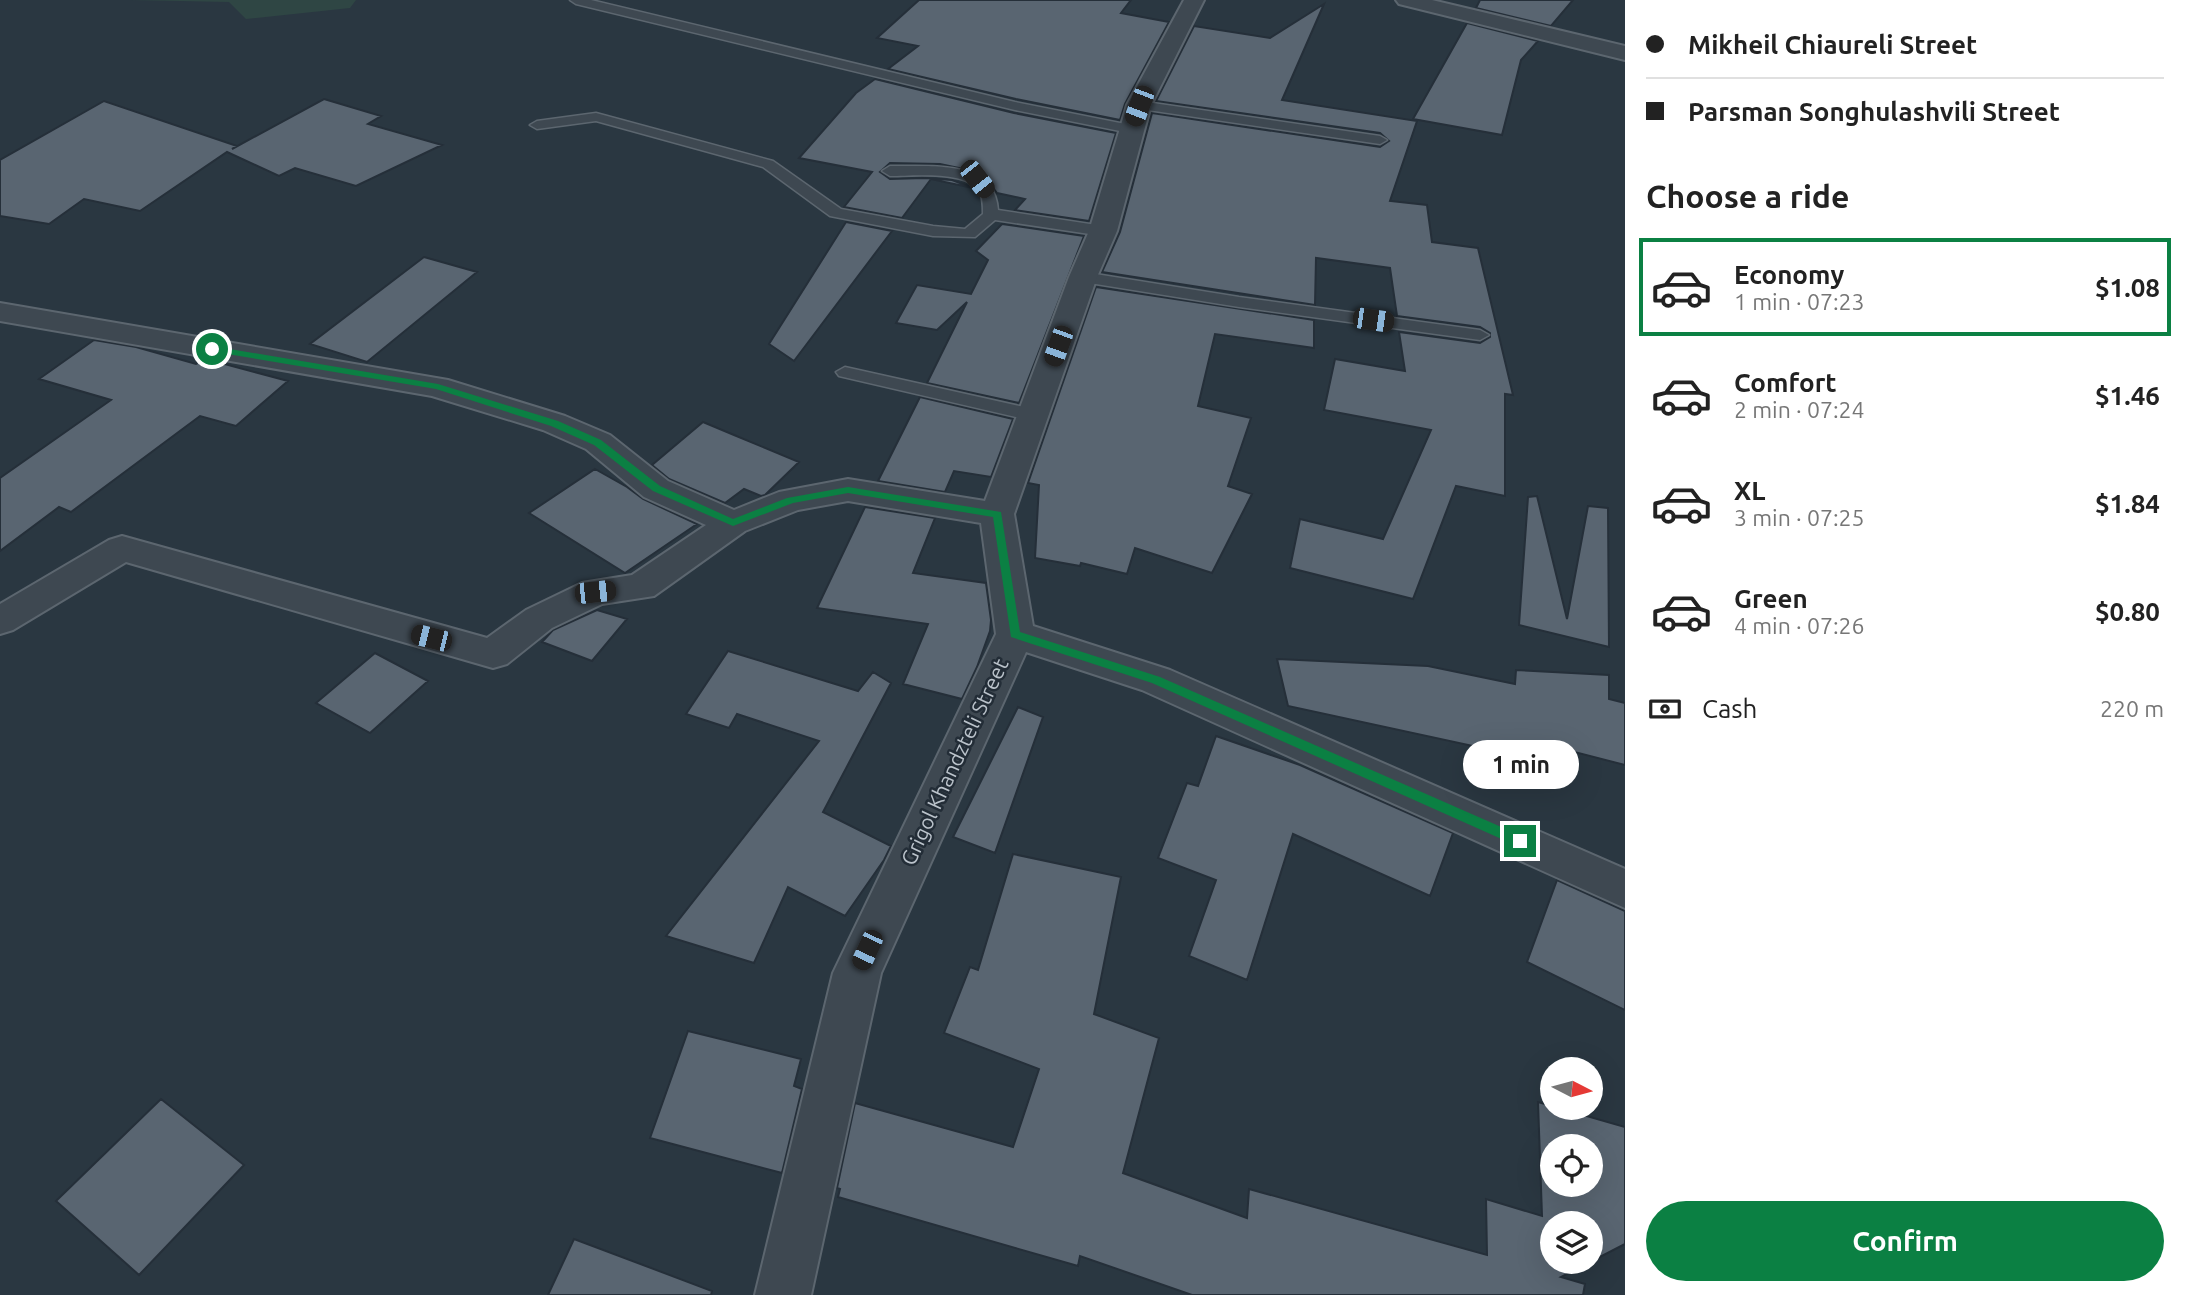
<!DOCTYPE html>
<html lang="en">
<head>
<meta charset="utf-8">
<style>
	body { margin:0; font-family:Ubuntu,sans-serif; background:#f6f6f6; color:#222; height:100vh; display:flex; flex-direction:column; font-size:26px; white-space:nowrap }
	* { box-sizing:border-box; margin:0 }
	p { font-size:23px; color:#767676 }
	.icon { flex:none; width:38px; height:38px; fill:none; stroke:currentColor; stroke-width:2; stroke-linecap:round; stroke-linejoin:round }
	.map { position:relative; flex:1; overflow:hidden }
	.drawer { display:flex; flex-direction:column; background:#fff; width:560px }
	.drawer>* { flex:none }
	.hud { display:grid; align-content:center; height:154px; padding:0 21px; background:#fff }
	.needle { width:46px; rotate:96deg }
	.fabs { position:absolute; left:1540px; top:1057px; display:grid; gap:14px }
	.fabs a { display:grid; place-items:center; width:63px; height:63px; border-radius:50%; background:#fff; box-shadow:0 7px 28px #0002; font-size:35px }
	.end { position:absolute; width:32px; height:32px; margin:-16px; border:9px solid #0b8043; background:#fff; box-shadow:0 0 0 4px #fff }
	.from { border-radius:50% }
	.bubble { position:absolute; height:49px; border-radius:24px; background:#fff; box-shadow:0 7px 28px #0002; font-size:23px; font-weight:600; line-height:49px; text-align:center }
	.car { position:absolute; width:21px; height:42px; margin:-21px -10px; border-radius:9px; box-shadow:0 0 5px 2px #0007; background:linear-gradient(#222 24%,#8ab4d8 0 40%,#222 0 76%,#8ab4d8 0 86%,#222 0) }
	.hud b { display:flex; align-items:center; gap:24px; height:66px; font-size:26px }
	.hud b+b { border-top:2px solid #e0e0e0 }
	.hud i { width:18px; height:18px; background:#222 }
	ul { padding:0; list-style:none }
	li { display:flex; align-items:center; gap:21px; height:98px; margin:0 14px 10px; padding:0 7px; border:4px solid transparent; border-radius:0px }
	li div { flex:1 }
	li b { display:block; font-size:26px }
	li em { font-style:normal; font-weight:600 }
	li.active { border-color:#0b8043 }
	li>.icon { width:63px; height:63px; stroke-width:1.5 }
	h2 { padding:0 21px; font-size:32px; line-height:84px }
	.pay { display:flex; align-items:center; gap:18px; height:77px; padding:0 21px; font-size:26px }
	.pay p { margin-inline-start:auto }
	.cta { display:flex; gap:14px; margin-top:auto; padding:14px 21px }
	.cta a { flex:1; height:80px; border-radius:42px; background:#0b8043; color:#fff; font-size:28px; font-weight:600; line-height:80px; text-align:center }
	main { display:flex; flex:1; min-height:0 }
	.map>svg:first-child { display:block }
	.green { fill:#2f4644 }
	.building { fill:#596571; stroke:#252f39; stroke-width:2; fill-rule:evenodd }
	.lines { fill:none; stroke-linecap:round; stroke-linejoin:round }
	.service-casing { stroke:#5c666f; stroke-width:3 }
	.minor-casing { stroke:#5c666f; stroke-width:4 }
	.service { fill:#3e4851; fill-rule:evenodd }
	.minor { fill:#3e4851; fill-rule:evenodd }
	.route { fill:#0b8043 }
	.labels { text-anchor:middle; stroke-width:5; stroke-linejoin:round; paint-order:stroke }
	.street-label { font-size:21px; fill:#bbc3cb; stroke:#232d37 }
</style>
</head>
<body>
<main>
<div class="map">
<svg width="1625" height="1295" viewBox="0 0 1625 1295">
	<rect width="100%" height="100%" fill="#2a3741"/>
	<!-- green -->
	<path class="green" d="M130,0H356L350,8L246,19L229,2Z"/>
	<!-- building -->
	<path class="building" d="M919,0H1131L1121,13L1169,22L1125,104L1120,120L1016,99L888,69L918,46L877,38Z
		M1480,0H1573L1551,26L1476,8Z
		M1324,4L1282,100L1417,121L1390,201L1427,205L1432,242L1478,248L1513,395L1505,394V496L1456,486L1413,599L1290,568L1300,519L1383,539L1431,430L1324,410L1335,359L1405,371L1399,332L1480,343L1490,337V333L1480,327L1397,316L1390,268L1316,258L1315,305L1102,272L1120,232L1152,113L1380,147L1389,141L1380,133L1156,101L1194,26L1270,38Z
		M1467,23L1538,41L1521,60L1502,135L1413,119Z
		M875,79L1014,113L1116,133L1089,221L1015,210L1025,199L997,193L987,180L973,171L940,164L890,163L880,172L890,179L925,178L952,180L973,188L931,179L902,218L844,207L872,172L799,158L856,93Z
		M324,99L381,116L368,124L442,145L356,186L295,168L279,176L227,152L140,211L84,199L49,224L0,216V160L104,101L237,146L232,149Z
		M846,222L892,231L794,361L769,344Z
		M1002,224L1084,236L1019,403L927,383L967,302L937,330L896,323L917,285L971,294L988,260L976,251Z
		M424,257L477,272L367,362L310,344Z
		M1096,287L1314,320V348L1215,334L1198,406L1251,418L1228,486L1252,494L1212,573L1135,548L1127,574L1081,563L1080,566L1035,558L1039,485L1028,483Z
		M94,340L136,347L196,364L206,359L288,381L236,426L200,416L71,512L59,507L0,551V478L111,400L39,379Z
		M920,397L1013,419L991,477L954,471L945,492L878,481Z
		M703,422L734,435L799,462L765,495L761,496L744,489L725,503L669,479L652,465Z
		M595,469L627,487L643,499L697,524L625,573L529,513Z
		M1537,496L1567,619L1588,506L1608,508L1609,647L1519,625L1528,497Z
		M865,507L935,518L913,573L986,583L991,620L990,631L977,667L962,699L903,684L928,624L817,608Z
		M597,610L627,619L592,661L542,642L553,630Z
		M728,651L858,691L873,672L891,683L823,812L891,846L884,860L845,916L788,887L754,963L666,936L819,741L737,714L729,728L686,714Z
		M375,653L428,681L370,733L316,703Z
		M1277,659L1428,666L1515,684L1516,670L1609,675V699L1625,703V765L1536,742L1538,760L1288,706Z
		M1018,707L1043,717L995,853L953,837Z
		M1216,736L1300,765L1453,833L1430,896L1293,834L1247,980L1189,956L1216,880L1158,858L1187,783L1198,786Z
		M1013,854L1121,877L1094,1014L1159,1038L1123,1173L1247,1218L1249,1189L1487,1255L1486,1199L1542,1216L1538,1102L1625,1127V1244L1561,1277L1585,1284L1583,1295H1192L1080,1256L1078,1266L838,1197L840,1189L837,1188L855,1103L1013,1147L1039,1069L944,1033L970,967L978,970ZM1552,1146H1591V1185H1552ZM1552,1223H1591V1262H1552Z
		M1557,880L1625,911V1010L1527,962Z
		M688,1031L801,1059L794,1086L802,1089L782,1173L650,1138Z
		M161,1099L244,1165L139,1275L56,1201Z
		M574,1239L712,1291L711,1295H548Z"/>
	<g class="lines">
		<defs>
			<path id="service" d="M570,0H591L1015,102L1130,125L1137,129L1130,133L1015,110L576,4Z
				M1139,101L1380,136L1387,140L1380,144L1134,108L1132,105Z
				M596,113L773,161L841,209L933,226L965,229L983,214C983,207 983,199 980,192C968,170 912,176 890,176L882,171L890,166C928,167 995,158 998,210L1103,226L1111,231L1103,236L995,220L975,237L933,236L830,216L763,167L596,121L537,129L530,125L537,121Z
				M1083,272L1239,297L1480,330L1489,335L1480,340L1239,307L1077,281L1075,277Z
				M845,367L1033,409L1042,415L1033,421L839,376L836,372Z"/>
			<path id="minor" d="M1184,0H1204L1151,105L1117,231L1097,277L1014,514L1033,626L1170,670L1625,869V908L1142,690L1026,652L881,973L811,1295H755L833,973L996,634L981,523L848,501L798,510L745,531L654,596L602,604L552,628L507,664L493,668L126,562L13,630L0,634V604L109,540L122,536L487,638L526,610L582,583L632,575L706,525L644,497L586,449L543,430L432,396L0,321V303L448,380L565,416L610,435L668,481L734,510L779,492L848,479L985,501L1069,277L1089,231L1127,105Z
				M1396,0H1432L1625,46V60L1399,4Z"/>
		</defs>
		<!-- service casing -->
		<use href="#service" class="service-casing"/>
		<!-- minor casing -->
		<use href="#minor" class="minor-casing"/>
		<!-- service -->
		<use href="#service" class="service"/>
		<!-- minor -->
		<use href="#minor" class="minor"/>
	</g>
	<!-- route -->
	<path class="route" d="M212,346L438,384L558,421L601,440L660,486L733,519L787,498L848,487L1001,512L1020,632L1160,677L1524,837L1526,841L1524,845H1515L1152,683L1011,637L993,517L848,493L793,503L733,526L653,491L594,445L551,426L436,389L209,351V347Z"/>
	<g class="labels">
		<!-- street labels -->
		<g class="street-label">
			<text transform="translate(955 762) rotate(-65)" y="7">Grigol Khandzteli Street</text>
		</g>
	</g>
</svg>
<div class="fabs">
<a><svg class="needle" viewBox="-14 -14 28 28"><path d="M0-13l5 13h-10z" fill="#e53935"/><path d="M0 13l5-13h-10z" fill="#767676"/></svg></a>
<a><svg class="icon" aria-label="locate" viewBox="0 0 24 24"><circle cx="12" cy="12" r="6"/><path d="M12 2v4M12 18v4M2 12h4M18 12h4"/></svg></a>
<a><svg class="icon" aria-label="layers" viewBox="0 0 24 24"><path d="M12 4l9 5-9 5-9-5zM3 14l9 5 9-5"/></svg></a>
</div>
<i class="end from" style="left:212px;top:349px"></i>
<i class="end" style="left:1520px;top:841px"></i>
<div class="bubble" style="left:1463px;top:740px;width:116px">1 min</div>
<i class="car" style="left:1139px;top:106px;rotate:201deg"></i>
<i class="car" style="left:977px;top:179px;rotate:142deg"></i>
<i class="car" style="left:1373px;top:320px;rotate:98deg"></i>
<i class="car" style="left:1058px;top:346px;rotate:200deg"></i>
<i class="car" style="left:595px;top:592px;rotate:84deg"></i>
<i class="car" style="left:431px;top:638px;rotate:284deg"></i>
<i class="car" style="left:867px;top:950px;rotate:205deg"></i>
</div>
<section class="drawer">
<div class="hud">
<b><i class="from"></i>Mikheil Chiaureli Street</b>
<b><i></i>Parsman Songhulashvili Street</b>
</div>
<h2>Choose a ride</h2>
<ul>
<li class="active"><svg class="icon" aria-label="car" viewBox="0 0 24 24"><path d="M5 17H2v-5l4-1 3-4h7l3 4 3 1v5h-3M9 17h6M6 11h13"/><circle cx="7" cy="17" r="2"/><circle cx="17" cy="17" r="2"/></svg><div><b>Economy</b><p>1 min · 07:23</p></div><em>$1.08</em></li>
<li><svg class="icon" aria-label="car" viewBox="0 0 24 24"><path d="M5 17H2v-5l4-1 3-4h7l3 4 3 1v5h-3M9 17h6M6 11h13"/><circle cx="7" cy="17" r="2"/><circle cx="17" cy="17" r="2"/></svg><div><b>Comfort</b><p>2 min · 07:24</p></div><em>$1.46</em></li>
<li><svg class="icon" aria-label="car" viewBox="0 0 24 24"><path d="M5 17H2v-5l4-1 3-4h7l3 4 3 1v5h-3M9 17h6M6 11h13"/><circle cx="7" cy="17" r="2"/><circle cx="17" cy="17" r="2"/></svg><div><b>XL</b><p>3 min · 07:25</p></div><em>$1.84</em></li>
<li><svg class="icon" aria-label="car" viewBox="0 0 24 24"><path d="M5 17H2v-5l4-1 3-4h7l3 4 3 1v5h-3M9 17h6M6 11h13"/><circle cx="7" cy="17" r="2"/><circle cx="17" cy="17" r="2"/></svg><div><b>Green</b><p>4 min · 07:26</p></div><em>$0.80</em></li>
</ul>
<div class="pay"><svg class="icon" aria-label="cash" viewBox="0 0 24 24"><path d="M3 7h18v10H3z"/><circle cx="12" cy="12" r="2"/></svg>Cash<p>220 m</p></div>
<div class="cta"><a>Confirm</a></div>
</section>
</main>
</body>
</html>
